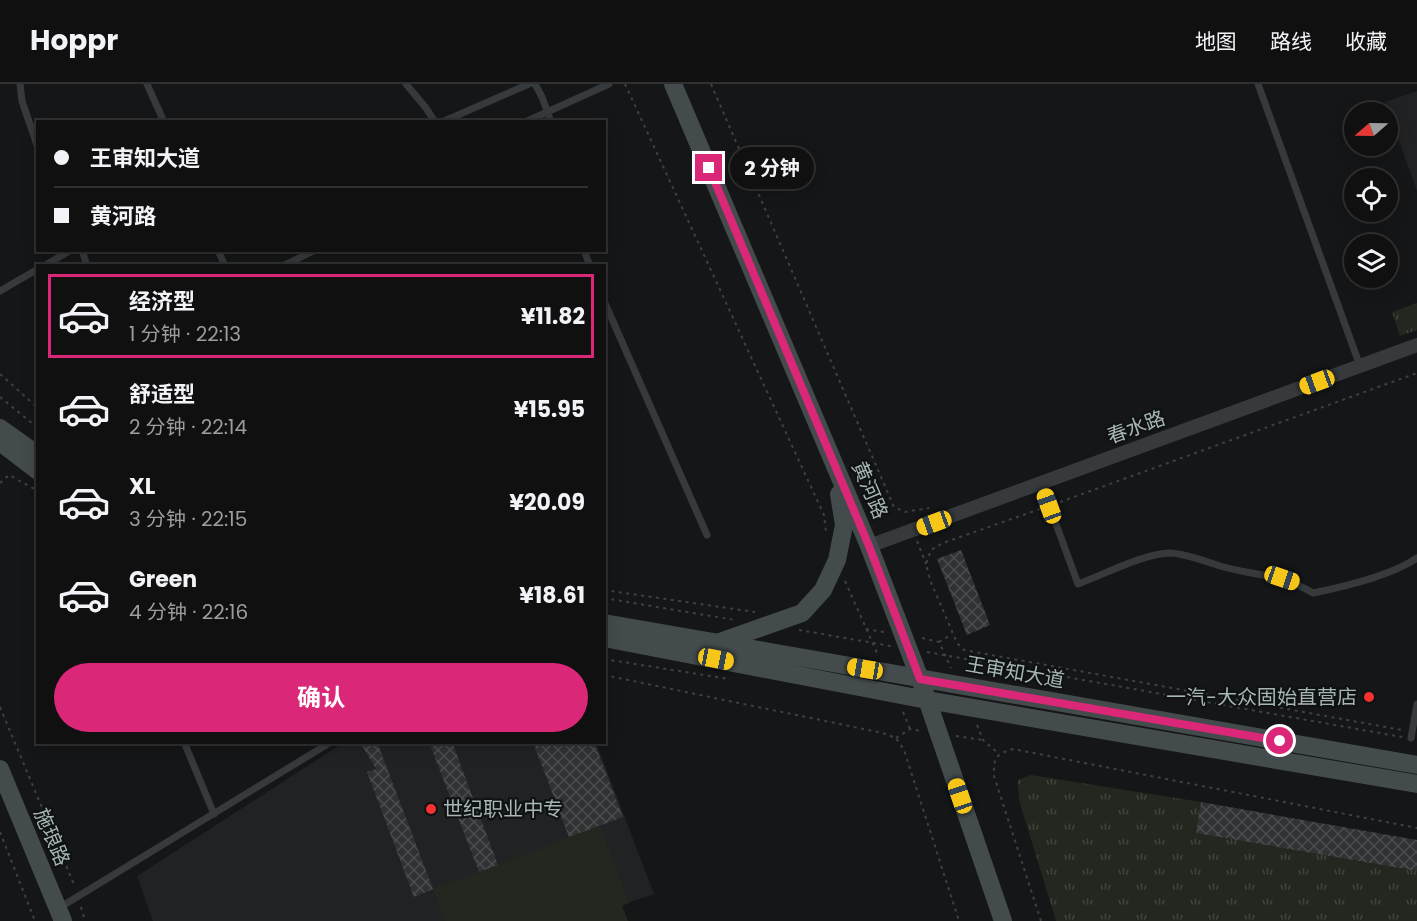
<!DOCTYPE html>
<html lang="zh">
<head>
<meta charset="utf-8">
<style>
	body { margin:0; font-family:Poppins,"Noto Sans SC",sans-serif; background:#1e1e1f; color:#f1f3f6; height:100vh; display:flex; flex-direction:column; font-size:22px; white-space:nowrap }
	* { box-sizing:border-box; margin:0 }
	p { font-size:20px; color:#9c9d9f }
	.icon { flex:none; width:33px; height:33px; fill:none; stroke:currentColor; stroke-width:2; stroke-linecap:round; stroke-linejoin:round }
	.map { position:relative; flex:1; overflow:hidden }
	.sheet { position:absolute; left:36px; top:180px; width:570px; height:480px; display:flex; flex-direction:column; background:#101011; border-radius:0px; box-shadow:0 3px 15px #0003,0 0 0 2px #303031 }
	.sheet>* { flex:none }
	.guide { position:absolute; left:36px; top:36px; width:570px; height:132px; border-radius:0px; box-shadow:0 3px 15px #0003,0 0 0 2px #303031; display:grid; align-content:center; height:132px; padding:0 18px; background:#101011 }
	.needle { width:39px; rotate:250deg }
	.fabs { position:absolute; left:1344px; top:18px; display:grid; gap:12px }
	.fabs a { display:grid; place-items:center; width:54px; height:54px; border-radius:50%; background:#101011; box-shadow:0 3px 15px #0003,0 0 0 2px #303031; font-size:30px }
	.end { position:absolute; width:27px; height:27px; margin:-14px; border:8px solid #db2777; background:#fff; box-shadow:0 0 0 3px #fff }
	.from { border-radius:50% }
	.bubble { position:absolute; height:42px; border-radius:21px; background:#101011; box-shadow:0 3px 15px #0003,0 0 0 2px #303031; font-size:20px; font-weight:700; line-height:42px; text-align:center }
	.car { position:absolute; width:18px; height:36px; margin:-18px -9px; border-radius:8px; box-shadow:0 0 4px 2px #0007; background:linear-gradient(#f5c518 24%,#345 0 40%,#f5c518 0 76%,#345 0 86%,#f5c518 0) }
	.guide b { display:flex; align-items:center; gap:21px; height:57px; font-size:22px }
	.guide b+b { border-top:2px solid #303031 }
	.guide i { width:15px; height:15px; background:#f1f3f6 }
	ul { padding:10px 0 0; list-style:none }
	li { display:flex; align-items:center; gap:18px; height:84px; margin:0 12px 9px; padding:0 6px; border:3px solid transparent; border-radius:0px }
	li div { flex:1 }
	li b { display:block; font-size:22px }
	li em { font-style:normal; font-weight:700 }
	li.on { border-color:#db2777 }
	li>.icon { width:54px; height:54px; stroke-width:1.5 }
	.button { display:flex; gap:12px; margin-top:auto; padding:12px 18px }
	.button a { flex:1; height:69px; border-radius:36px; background:#db2777; color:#fff; font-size:24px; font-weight:700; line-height:69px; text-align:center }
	header { display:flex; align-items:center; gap:36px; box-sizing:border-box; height:84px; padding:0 30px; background:#101011; border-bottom:2px solid #303031 }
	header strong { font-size:28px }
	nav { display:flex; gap:33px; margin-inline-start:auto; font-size:21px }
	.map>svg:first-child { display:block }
	.built { fill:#212224 }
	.grass { fill:url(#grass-tufts) }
	.pitch { fill:#23271f }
	.building { fill:url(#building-cross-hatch) }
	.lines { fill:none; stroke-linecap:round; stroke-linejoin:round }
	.path { stroke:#3c4243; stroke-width:2; stroke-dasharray:3 4.5; stroke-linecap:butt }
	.service { stroke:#363a3c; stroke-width:7 }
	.minor { stroke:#363a3c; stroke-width:14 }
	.secondary { stroke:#444b4c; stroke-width:18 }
	.route { stroke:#db2777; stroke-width:8 }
	.poi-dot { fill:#f4322f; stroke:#101112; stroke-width:2 }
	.labels { text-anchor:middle; stroke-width:4.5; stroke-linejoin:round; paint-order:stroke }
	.street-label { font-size:20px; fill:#a6b6b7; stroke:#101112 }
	.poi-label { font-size:20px; fill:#a6b6b7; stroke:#101112; text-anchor:end }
</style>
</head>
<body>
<header>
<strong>Hoppr</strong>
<nav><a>地图</a><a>路线</a><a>收藏</a></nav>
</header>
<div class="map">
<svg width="1417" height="837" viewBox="0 0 1417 837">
	<defs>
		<pattern id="grass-tufts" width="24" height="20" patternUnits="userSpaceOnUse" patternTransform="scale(1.5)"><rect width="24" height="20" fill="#23271f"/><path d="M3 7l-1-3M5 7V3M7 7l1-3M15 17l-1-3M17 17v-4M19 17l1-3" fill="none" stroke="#40443d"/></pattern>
		<pattern id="building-cross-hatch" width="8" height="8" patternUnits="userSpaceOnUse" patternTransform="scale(1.5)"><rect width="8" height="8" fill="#303233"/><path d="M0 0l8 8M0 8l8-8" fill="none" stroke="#4b4d4e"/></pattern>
	</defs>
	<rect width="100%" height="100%" fill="#151617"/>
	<!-- built -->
	<path class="built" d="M1417,7V107L1385,18Z
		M596,658L654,810L622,821L628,837H153L137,792L343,659Z"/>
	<!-- grass -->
	<path class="grass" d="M1417,219V246L1400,252L1392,228Z
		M1031,691L1201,718L1196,749L1417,787V837H1056L1019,716L1018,696Z"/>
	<!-- pitch -->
	<path class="pitch" d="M600,742L629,819L622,822L628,837H445L433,805Z"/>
	<!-- building -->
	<path class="building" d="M961,466L990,541L967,551L937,475Z
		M360,658H377L433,805L414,813L367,688L376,685Z
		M429,658H452L498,781L479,788Z
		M533,658H594L623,733L569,753Z
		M1201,718L1417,756V787L1196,749Z"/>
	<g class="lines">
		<!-- path -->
		<path class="path" d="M625,0L824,431L826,448
			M711,0L894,423L905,428L929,424
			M0,290L38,324
			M0,313L38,344
			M0,399L9,391L38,407
			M1060,418L1417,289
			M1040,425L943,459L931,466L926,480L930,496L957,559L964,566L1402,646
			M917,457L926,480
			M845,497L878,571
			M604,506L755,528
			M604,514L735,536
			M866,545L884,548
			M799,546L891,562
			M922,554L939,558L951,584
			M939,558L952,550
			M927,568L1402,653
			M604,575L729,595
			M604,591L883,649L896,654L904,666L959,837
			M0,623L75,803
			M903,628L910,645
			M977,641L983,656L998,669
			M956,652L983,656
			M896,654L910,645L921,647
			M0,748L35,837
			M81,823L85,837
			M1041,837L994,692C994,674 994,671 1013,665L1417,744"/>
		<!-- service -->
		<path class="service" d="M20,0L22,17L38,64
			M147,0L164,38
			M406,0L426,24L435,38
			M535,0L542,13L551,38
			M1258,0L1360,282
			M442,38L529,0
			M525,38L609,0
			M82,166L87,182
			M218,166L225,182
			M584,166L590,182
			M44,182L71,166
			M283,182L315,166
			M0,207L38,185
			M604,217L707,451
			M1041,399L1078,500C1103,491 1145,469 1170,469C1187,470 1204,477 1220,482C1254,492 1280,489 1313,509C1343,503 1392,491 1417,474
			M1411,654L1417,620
			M184,658L214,730
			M59,824L331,658"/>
		<!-- minor -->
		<path class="minor" d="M869,462L1417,261"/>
		<!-- secondary -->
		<path class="secondary" d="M673,0L869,462L920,595L1003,837
			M0,344L38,371
			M0,358L38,387
			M604,539L1417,681
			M604,554L927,616L1417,700
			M717,559L802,529L823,506L837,476L844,441L839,410
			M0,685L63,837"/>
	</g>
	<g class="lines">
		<!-- route -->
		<path class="route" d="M709,84L869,462L920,595L1280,657"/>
	</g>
	<!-- markers -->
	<g class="poi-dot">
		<circle cx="1369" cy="613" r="6"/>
		<circle cx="431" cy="725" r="6"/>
	</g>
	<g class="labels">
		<!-- street labels -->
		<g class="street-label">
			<text transform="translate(1136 343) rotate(-20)" y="7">春水路</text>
			<text transform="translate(870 406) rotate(67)" y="7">黄河路</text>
			<text transform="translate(1015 588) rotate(10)" y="7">王审知大道</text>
			<text transform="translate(52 753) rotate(67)" y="7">施琅路</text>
		</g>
		<!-- poi labels -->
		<g class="poi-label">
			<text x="1357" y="620">一汽-大众固始直营店</text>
			<text x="443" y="732" text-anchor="start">世纪职业中专</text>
		</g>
	</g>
</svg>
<div class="fabs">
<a><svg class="needle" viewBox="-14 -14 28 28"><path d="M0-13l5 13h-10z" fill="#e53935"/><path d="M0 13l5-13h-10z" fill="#9c9d9f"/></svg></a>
<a><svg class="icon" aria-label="locate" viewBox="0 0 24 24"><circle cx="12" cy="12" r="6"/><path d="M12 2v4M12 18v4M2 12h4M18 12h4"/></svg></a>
<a><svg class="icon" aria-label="layers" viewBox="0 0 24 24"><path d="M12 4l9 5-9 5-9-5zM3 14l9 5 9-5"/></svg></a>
</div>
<i class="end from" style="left:1280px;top:657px"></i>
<i class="end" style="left:709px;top:84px"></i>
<div class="bubble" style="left:730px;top:63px;width:84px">2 分钟</div>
<i class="car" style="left:1317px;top:298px;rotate:250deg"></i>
<i class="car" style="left:1049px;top:422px;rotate:340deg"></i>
<i class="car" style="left:934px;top:439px;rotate:250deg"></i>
<i class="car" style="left:1282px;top:494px;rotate:109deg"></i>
<i class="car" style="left:716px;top:575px;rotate:101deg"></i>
<i class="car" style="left:865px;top:585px;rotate:280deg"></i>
<i class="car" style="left:960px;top:712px;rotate:341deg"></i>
<div class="guide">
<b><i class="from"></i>王审知大道</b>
<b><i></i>黄河路</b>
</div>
<section class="sheet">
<ul>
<li class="on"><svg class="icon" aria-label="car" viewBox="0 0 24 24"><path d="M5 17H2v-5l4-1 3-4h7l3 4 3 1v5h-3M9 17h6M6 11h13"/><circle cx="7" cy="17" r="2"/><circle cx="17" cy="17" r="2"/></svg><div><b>经济型</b><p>1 分钟 · 22:13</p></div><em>¥11.82</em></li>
<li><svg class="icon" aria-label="car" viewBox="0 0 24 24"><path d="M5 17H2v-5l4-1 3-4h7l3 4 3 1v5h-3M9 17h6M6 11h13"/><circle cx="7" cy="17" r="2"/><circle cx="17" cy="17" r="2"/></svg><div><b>舒适型</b><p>2 分钟 · 22:14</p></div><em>¥15.95</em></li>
<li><svg class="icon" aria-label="car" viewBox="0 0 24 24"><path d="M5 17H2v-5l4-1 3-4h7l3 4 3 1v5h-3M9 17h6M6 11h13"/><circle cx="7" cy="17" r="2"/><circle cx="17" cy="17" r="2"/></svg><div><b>XL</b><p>3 分钟 · 22:15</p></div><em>¥20.09</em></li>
<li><svg class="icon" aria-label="car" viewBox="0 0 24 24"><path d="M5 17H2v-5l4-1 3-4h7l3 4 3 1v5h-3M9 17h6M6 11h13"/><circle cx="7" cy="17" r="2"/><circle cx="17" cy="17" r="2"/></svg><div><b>Green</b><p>4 分钟 · 22:16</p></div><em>¥18.61</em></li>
</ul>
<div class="button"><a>确认</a></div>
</section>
</div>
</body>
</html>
